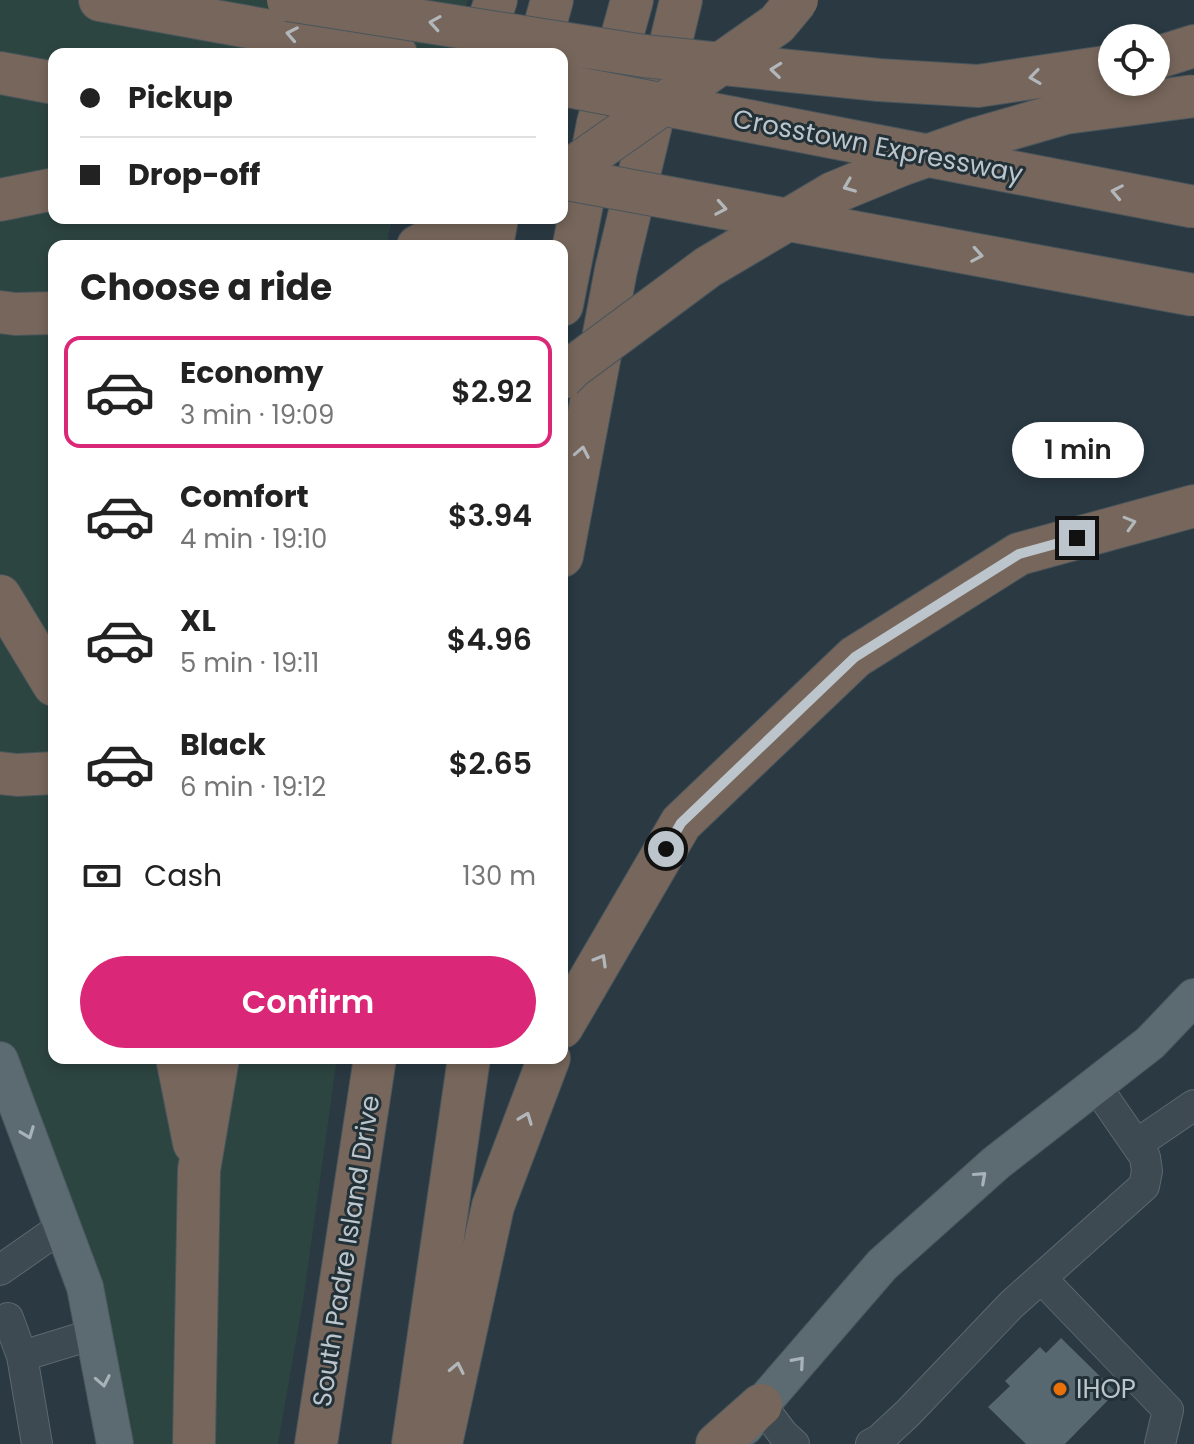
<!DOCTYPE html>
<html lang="en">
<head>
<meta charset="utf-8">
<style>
	body { margin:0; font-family:Poppins,sans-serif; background:#f6f6f6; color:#222; height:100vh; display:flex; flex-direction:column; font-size:30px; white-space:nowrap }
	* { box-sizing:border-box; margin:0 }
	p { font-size:26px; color:#767676 }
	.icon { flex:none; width:44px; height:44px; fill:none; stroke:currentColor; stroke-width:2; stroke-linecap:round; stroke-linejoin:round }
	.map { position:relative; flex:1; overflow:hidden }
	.sheet { position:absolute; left:48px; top:240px; width:520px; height:824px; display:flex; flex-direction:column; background:#fff; border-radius:16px; box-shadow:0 4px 12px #0003 }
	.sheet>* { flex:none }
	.guide { position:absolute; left:48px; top:48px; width:520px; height:176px; border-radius:16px; box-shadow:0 4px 12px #0003; display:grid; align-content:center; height:176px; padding:0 32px; background:#fff }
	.tools { position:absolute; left:1098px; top:24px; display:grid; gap:16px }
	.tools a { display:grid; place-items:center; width:72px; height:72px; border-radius:50%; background:#fff; box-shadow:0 4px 12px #0003; font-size:40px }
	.end { position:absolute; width:36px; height:36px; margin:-18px; border:10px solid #bbc5cb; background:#111; box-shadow:0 0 0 4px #111 }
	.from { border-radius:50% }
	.bubble { position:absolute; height:56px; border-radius:28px; background:#fff; box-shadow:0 4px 12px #0003; font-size:26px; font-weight:600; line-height:56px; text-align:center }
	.guide b { display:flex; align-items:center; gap:28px; height:76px; font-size:30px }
	.guide b+b { border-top:2px solid #e0e0e0 }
	.guide i { width:20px; height:20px; background:#222 }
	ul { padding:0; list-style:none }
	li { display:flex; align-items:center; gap:24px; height:112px; margin:0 16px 12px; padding:0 16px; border:4px solid transparent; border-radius:16px }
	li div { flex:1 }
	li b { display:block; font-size:30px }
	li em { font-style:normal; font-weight:600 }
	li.active { border-color:#db2777 }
	li>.icon { width:72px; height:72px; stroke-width:1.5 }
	h2 { padding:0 32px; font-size:36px; line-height:96px }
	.pay { display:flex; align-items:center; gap:20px; height:88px; padding:0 32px; font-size:30px }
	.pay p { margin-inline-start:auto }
	.button { display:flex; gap:16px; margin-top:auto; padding:16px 32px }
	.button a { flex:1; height:92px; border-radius:48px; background:#db2777; color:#fff; font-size:32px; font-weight:600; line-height:92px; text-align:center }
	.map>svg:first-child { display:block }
	.green { fill:#2d4541 }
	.building { fill:#586871 }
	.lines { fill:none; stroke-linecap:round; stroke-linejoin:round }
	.minor-casing { stroke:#5c686f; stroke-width:32 }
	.major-casing { stroke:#4a575e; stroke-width:38 }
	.highway-casing { stroke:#48555c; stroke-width:44 }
	.minor { stroke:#3e4a52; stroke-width:30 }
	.major { stroke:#5c6a71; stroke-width:36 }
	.highway { stroke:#77665b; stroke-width:42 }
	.highway-bridge-casing { stroke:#48555c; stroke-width:44; stroke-linecap:butt }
	.highway-bridge { stroke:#77665b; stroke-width:42 }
	.oneway { stroke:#b1b7ba }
	.oneway2 { stroke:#a8b3b9 }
	.route { stroke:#bbc5cb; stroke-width:10 }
	.food-dot { fill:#e8710a; stroke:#223037; stroke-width:3 }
	.labels { text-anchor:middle; stroke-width:6; stroke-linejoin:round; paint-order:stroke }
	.street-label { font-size:26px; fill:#bbc5cb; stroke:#223037 }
	.poi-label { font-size:26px; fill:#bbc5cb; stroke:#223037; text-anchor:start }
</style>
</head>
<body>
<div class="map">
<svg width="1194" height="1444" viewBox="0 0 1194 1444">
	<rect width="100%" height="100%" fill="#2a3942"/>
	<!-- green -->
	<path class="green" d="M0,0H468L450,54H54V218H393L388,235L389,246H54V1058H337L304,1295L278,1444H130L27,1099L0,1040Z"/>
	<!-- building -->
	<path class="building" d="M1061,1338L1116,1392L1065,1444H1026L988,1407L1010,1386L1005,1381L1040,1347L1046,1353Z"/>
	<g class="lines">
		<defs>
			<path id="minor" d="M1137,1144L1194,1105
				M0,1270L63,1226
				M1041,1278L1168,1410L1160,1444
				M8,1318L22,1356L94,1334
				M22,1356L37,1444
				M761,1405L783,1434L794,1444
				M871,1444L879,1440L908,1413L1011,1305L1144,1186L1147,1171L1145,1157L1096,1086"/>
			<path id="major" d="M0,1060L85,1287L115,1444
				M745,1427L761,1405L882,1265L996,1163L1150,1043L1194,997"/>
			<path id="highway" d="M100,0L396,54
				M477,54L496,0
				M537,54L552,0
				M1156,58L1194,46
				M0,73L54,83
				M0,200L54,189
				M418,246L475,218
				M492,246L497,218
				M562,305L598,123L632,0
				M0,312L15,314L54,313
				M562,556L616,270L681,0
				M0,596L54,685
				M0,773L17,775L54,773
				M562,1027L681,823L855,657L1019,554L1194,506
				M177,1058L194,1143
				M194,1444L199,1170L218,1058
				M316,1444L375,1058
				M413,1444L469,1058
				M441,1444L493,1206L549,1058
				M717,1444L761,1405"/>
		</defs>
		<!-- minor casing -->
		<use href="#minor" class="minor-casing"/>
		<!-- major casing -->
		<use href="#major" class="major-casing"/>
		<!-- highway casing -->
		<use href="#highway" class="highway-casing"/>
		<!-- minor -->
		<use href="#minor" class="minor"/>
		<!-- major -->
		<use href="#major" class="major"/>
		<!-- highway -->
		<use href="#highway" class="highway"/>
		<defs>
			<path id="highway-bridge" d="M288,0L644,56L879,80L978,86L1112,66
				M562,85L1194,207
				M562,175L777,24L797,0
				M562,178L1194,295
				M562,378L573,367L708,267L833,193L901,165L972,140L1065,113L1194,96"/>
		</defs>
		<!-- highway-bridge casing -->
		<use href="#highway-bridge" class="highway-bridge-casing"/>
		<!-- highway-bridge -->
		<use href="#highway-bridge" class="highway-bridge"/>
	</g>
	<!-- one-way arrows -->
	<defs><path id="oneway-chevron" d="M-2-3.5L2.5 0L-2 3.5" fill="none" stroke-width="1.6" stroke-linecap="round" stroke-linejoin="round" transform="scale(2)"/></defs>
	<g class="oneway">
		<use href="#oneway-chevron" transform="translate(435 23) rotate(-171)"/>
		<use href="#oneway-chevron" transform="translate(292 34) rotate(-169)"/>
		<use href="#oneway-chevron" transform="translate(776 70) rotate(-174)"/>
		<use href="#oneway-chevron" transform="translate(1035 77) rotate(172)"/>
		<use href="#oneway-chevron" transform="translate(849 186) rotate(158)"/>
		<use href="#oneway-chevron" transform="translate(1117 192) rotate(-169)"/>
		<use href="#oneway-chevron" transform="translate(721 208) rotate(10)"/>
		<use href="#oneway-chevron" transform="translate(977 255) rotate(10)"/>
		<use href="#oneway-chevron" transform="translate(582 452) rotate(-79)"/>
		<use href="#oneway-chevron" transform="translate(1130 523) rotate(-16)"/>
		<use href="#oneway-chevron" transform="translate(601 960) rotate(-60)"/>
		<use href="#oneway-chevron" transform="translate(526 1118) rotate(-69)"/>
		<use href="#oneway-chevron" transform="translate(457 1368) rotate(-78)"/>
	</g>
	<g class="oneway2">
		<use href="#oneway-chevron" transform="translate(28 1133) rotate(69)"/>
		<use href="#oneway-chevron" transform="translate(981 1177) rotate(-42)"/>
		<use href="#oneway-chevron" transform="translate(799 1362) rotate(-49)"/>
		<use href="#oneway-chevron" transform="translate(103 1381) rotate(79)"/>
	</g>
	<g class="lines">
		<!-- route -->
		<path class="route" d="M666,849L681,823L855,657L1019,554L1077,538"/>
	</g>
	<!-- markers -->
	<circle class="food-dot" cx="1060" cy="1389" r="8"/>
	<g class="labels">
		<!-- street labels -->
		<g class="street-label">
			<text transform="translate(878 146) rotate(11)" y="9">Crosstown Expressway</text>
			<text transform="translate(346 1251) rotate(-81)" y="9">South Padre Island Drive</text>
		</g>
		<!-- poi labels -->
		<g class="poi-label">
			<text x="1076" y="1398">IHOP</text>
		</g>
	</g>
</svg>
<div class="tools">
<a><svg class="icon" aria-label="locate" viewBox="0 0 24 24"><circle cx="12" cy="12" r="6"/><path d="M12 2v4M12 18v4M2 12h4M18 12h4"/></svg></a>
</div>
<i class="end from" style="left:666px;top:849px"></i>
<i class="end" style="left:1077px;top:538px"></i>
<div class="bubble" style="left:1012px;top:422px;width:132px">1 min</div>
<div class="guide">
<b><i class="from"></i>Pickup</b>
<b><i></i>Drop-off</b>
</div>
<section class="sheet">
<h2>Choose a ride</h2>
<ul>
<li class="active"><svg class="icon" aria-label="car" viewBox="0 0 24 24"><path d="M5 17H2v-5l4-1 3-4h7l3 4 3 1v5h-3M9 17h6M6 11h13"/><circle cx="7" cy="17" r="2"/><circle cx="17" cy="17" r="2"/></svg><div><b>Economy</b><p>3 min · 19:09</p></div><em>$2.92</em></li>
<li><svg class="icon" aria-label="car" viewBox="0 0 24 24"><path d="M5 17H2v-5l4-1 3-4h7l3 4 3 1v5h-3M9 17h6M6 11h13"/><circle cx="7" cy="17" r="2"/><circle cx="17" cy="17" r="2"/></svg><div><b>Comfort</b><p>4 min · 19:10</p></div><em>$3.94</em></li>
<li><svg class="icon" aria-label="car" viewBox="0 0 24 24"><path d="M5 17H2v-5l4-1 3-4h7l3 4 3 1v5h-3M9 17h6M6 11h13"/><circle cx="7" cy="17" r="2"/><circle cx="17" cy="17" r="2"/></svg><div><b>XL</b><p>5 min · 19:11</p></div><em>$4.96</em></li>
<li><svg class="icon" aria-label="car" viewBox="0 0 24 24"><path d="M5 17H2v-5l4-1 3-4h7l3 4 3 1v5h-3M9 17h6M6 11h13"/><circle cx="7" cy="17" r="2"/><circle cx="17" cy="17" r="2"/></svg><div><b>Black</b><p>6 min · 19:12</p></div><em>$2.65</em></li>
</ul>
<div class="pay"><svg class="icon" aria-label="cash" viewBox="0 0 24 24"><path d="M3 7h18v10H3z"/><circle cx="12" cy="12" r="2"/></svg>Cash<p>130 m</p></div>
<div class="button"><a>Confirm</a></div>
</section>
</div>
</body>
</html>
